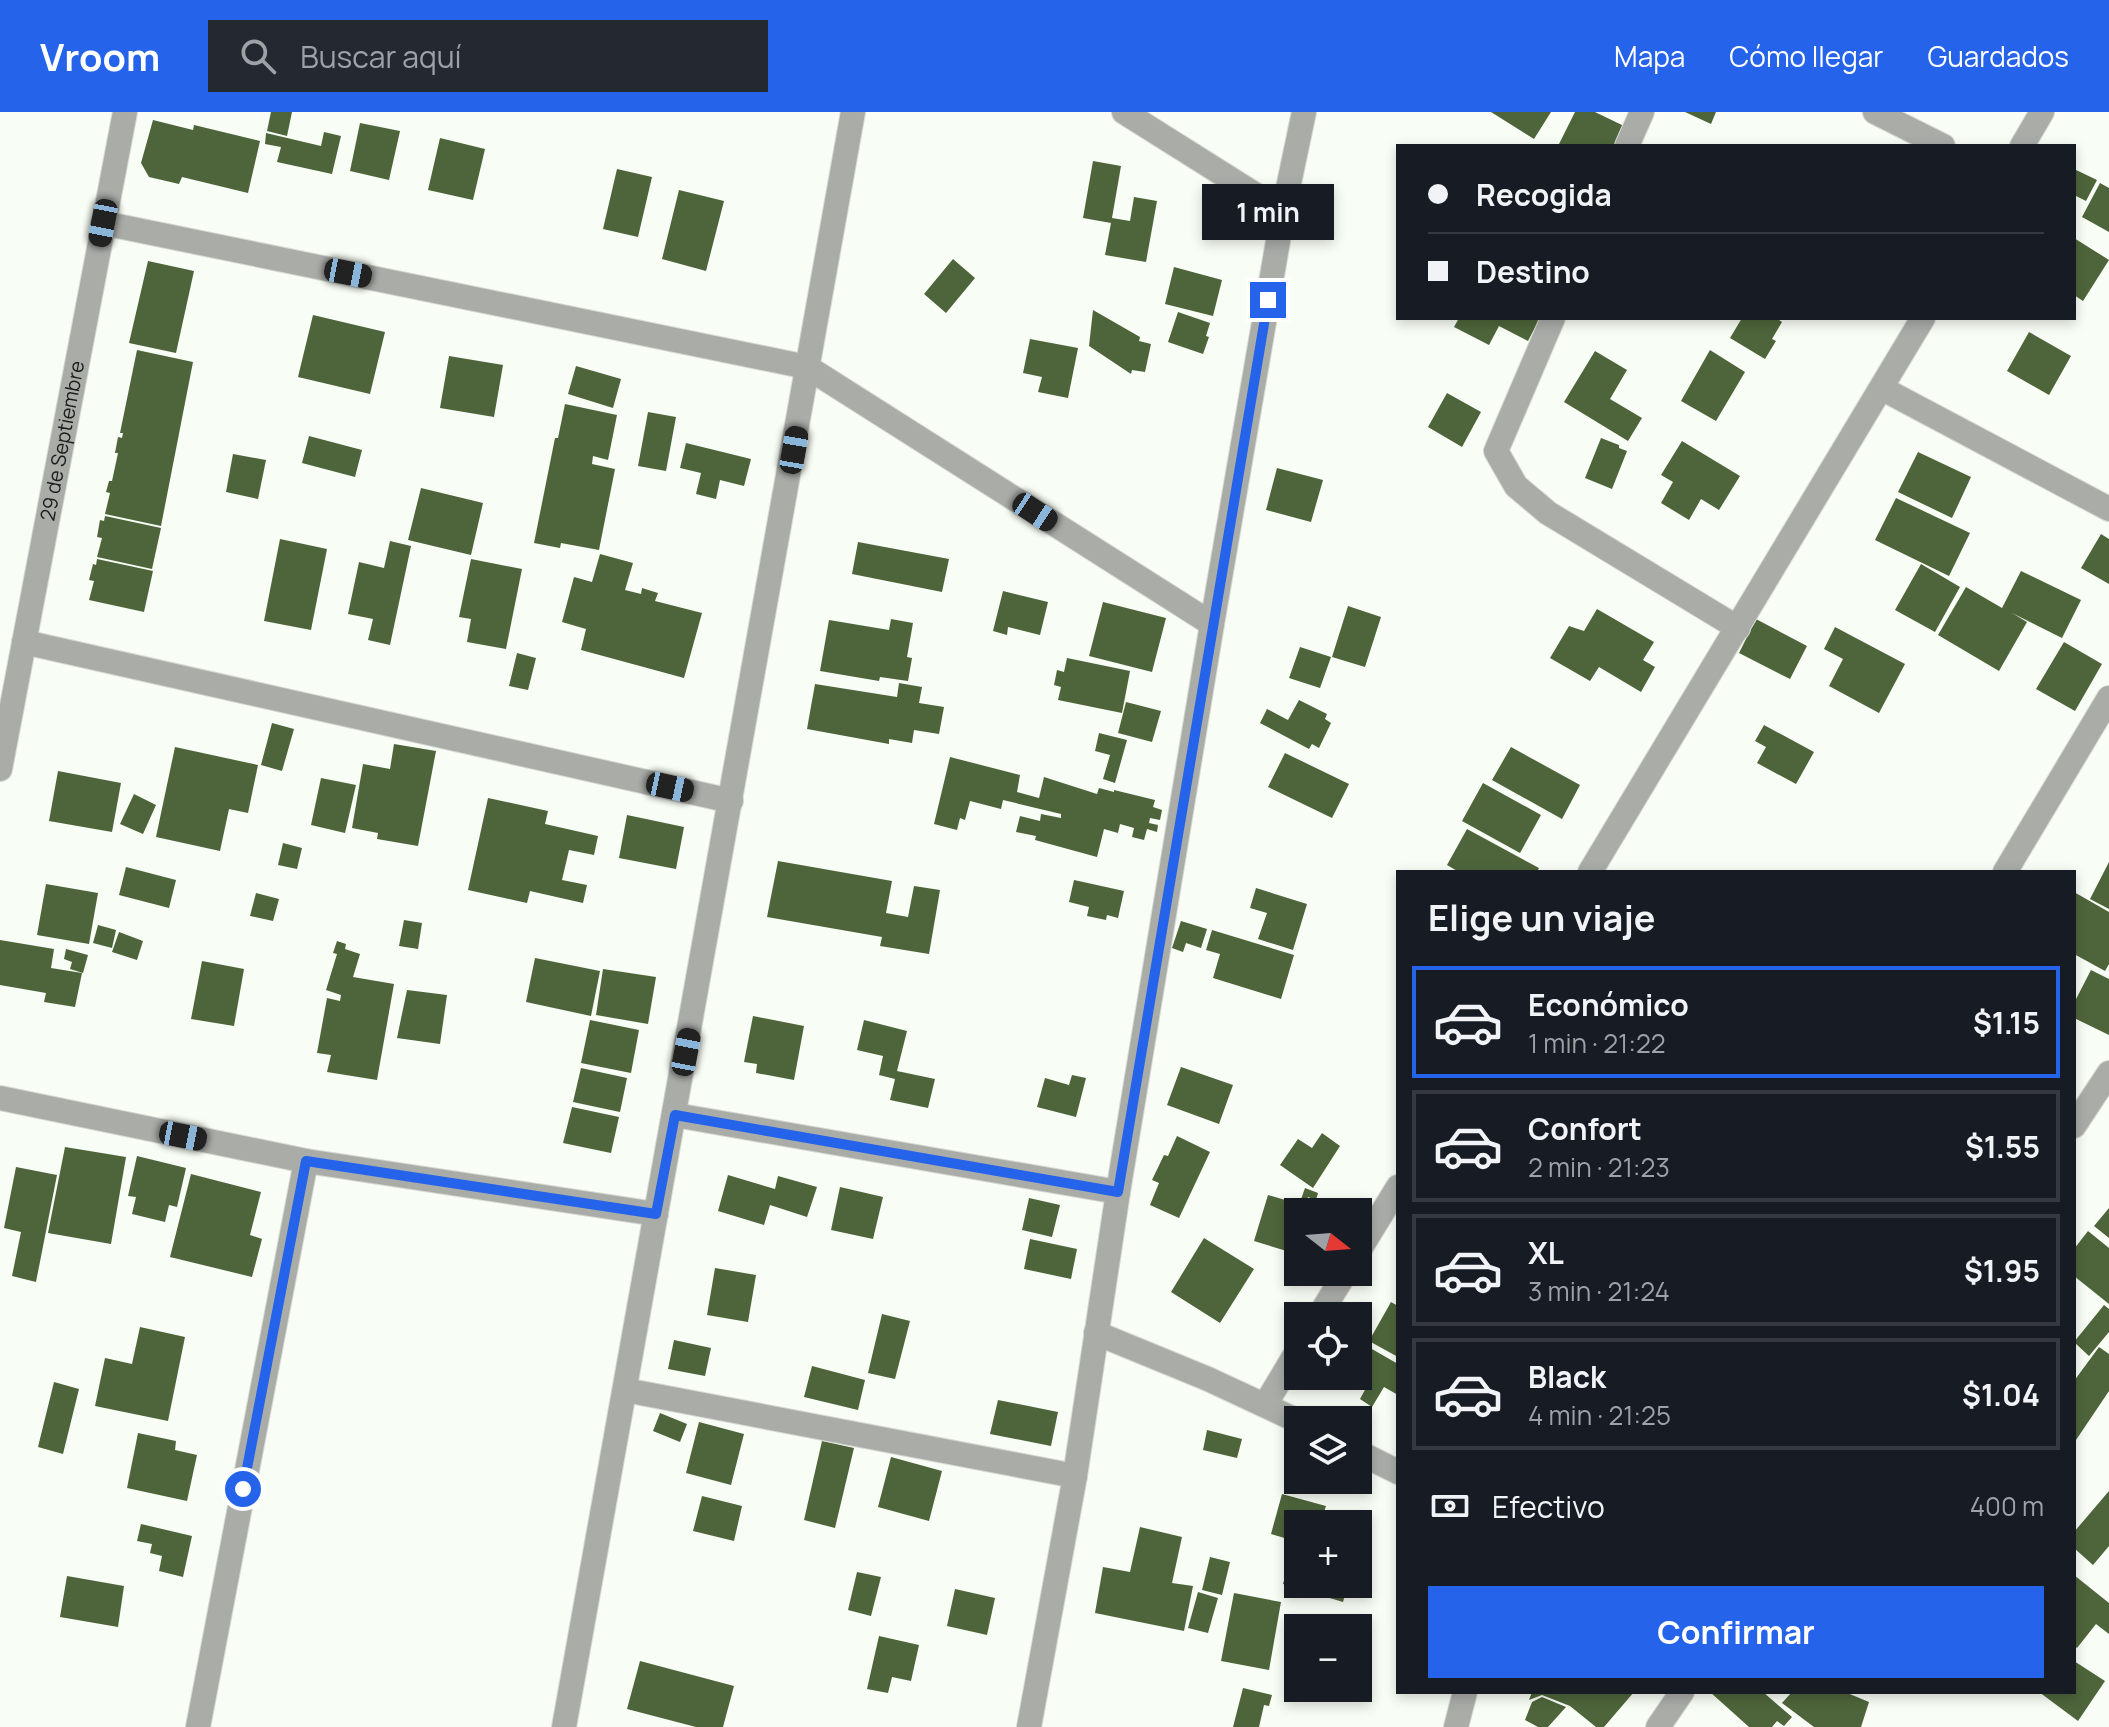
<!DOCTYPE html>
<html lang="es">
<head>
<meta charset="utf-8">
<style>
	body { margin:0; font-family:Manrope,sans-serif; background:#242831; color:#f1f3f6; height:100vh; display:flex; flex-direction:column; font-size:30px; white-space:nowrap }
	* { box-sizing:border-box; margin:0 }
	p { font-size:26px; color:#9ea1a6 }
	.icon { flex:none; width:44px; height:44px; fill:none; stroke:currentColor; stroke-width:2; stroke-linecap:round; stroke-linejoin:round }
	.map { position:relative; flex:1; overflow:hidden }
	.sheet { position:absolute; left:1396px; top:758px; width:680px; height:824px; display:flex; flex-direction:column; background:#171b24; border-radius:0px; box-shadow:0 4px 12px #0003 }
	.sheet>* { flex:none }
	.banner { position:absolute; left:1396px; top:32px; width:680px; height:176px; border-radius:0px; box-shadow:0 4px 12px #0003; display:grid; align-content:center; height:176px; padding:0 32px; background:#171b24 }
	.needle { width:52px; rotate:107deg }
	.controls { position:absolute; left:1284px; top:1086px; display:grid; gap:16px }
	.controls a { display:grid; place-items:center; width:88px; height:88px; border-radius:0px; background:#171b24; box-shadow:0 4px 12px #0003; font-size:40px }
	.end { position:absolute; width:36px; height:36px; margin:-18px; border:10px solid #2563eb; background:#fff; box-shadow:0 0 0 4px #fff }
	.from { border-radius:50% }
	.bubble { position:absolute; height:56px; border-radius:0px; background:#171b24; box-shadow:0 4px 12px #0003; font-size:26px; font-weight:700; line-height:56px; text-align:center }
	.car { position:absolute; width:24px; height:48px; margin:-24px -12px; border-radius:10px; box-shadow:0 0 6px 2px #0007; background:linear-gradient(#222 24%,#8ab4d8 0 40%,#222 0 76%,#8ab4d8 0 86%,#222 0) }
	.banner b { display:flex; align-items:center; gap:28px; height:76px; font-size:30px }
	.banner b+b { border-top:2px solid #363941 }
	.banner i { width:20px; height:20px; background:#f1f3f6 }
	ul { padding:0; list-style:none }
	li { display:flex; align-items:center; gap:24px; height:112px; margin:0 16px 12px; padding:0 16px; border:4px solid #363941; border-radius:0px }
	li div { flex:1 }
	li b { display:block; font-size:30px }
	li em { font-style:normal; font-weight:700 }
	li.selected { border-color:#2563eb }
	li>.icon { width:72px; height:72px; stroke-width:1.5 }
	h2 { padding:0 32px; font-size:36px; line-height:96px }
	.pay { display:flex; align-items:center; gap:20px; height:88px; padding:0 32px; font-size:30px }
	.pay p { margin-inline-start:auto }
	.cta { display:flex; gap:16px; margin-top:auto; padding:16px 32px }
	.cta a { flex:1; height:92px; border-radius:0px; background:#2563eb; color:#fff; font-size:32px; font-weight:700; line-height:92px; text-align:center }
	header { display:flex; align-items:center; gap:48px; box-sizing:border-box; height:112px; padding:0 40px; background:#2563eb; color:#fff }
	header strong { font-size:38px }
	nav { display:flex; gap:44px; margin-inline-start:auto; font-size:28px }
	.search { width:560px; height:72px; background:#242831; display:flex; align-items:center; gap:20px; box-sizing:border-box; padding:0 28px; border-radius:0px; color:#9ea1a6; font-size:30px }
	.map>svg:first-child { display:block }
	.building { fill:#4e653b }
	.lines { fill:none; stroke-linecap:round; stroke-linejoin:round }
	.minor-casing { stroke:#d5d9d2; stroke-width:26 }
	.minor { stroke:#aaaca8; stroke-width:24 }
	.route { stroke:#2563eb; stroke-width:10 }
	.labels { text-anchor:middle; stroke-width:8; stroke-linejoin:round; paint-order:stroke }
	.street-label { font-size:20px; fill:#1b1d1a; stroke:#fff }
</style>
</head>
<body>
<header>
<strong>Vroom</strong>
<div class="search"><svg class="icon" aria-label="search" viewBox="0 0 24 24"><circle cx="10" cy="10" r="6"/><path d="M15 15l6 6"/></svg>Buscar aquí</div>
<nav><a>Mapa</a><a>Cómo llegar</a><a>Guardados</a></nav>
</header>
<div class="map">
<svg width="2109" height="1615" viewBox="0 0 2109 1615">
	<rect width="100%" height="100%" fill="#f8fdf5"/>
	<!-- building -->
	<path class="building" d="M271,0H292L287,24L267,19Z
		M1491,0H1551L1534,27Z
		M1575,0H1595L1626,15L1617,34H1558Z
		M1685,0H1716L1711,12Z
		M153,8L193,18L194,13L260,29L248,81L182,65L179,72L149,65L141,51Z
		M360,11L400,19L389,68L350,59Z
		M324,20L341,24L332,62L277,50L281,35L265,32L266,21L321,34Z
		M440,26L485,37L473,88L428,78Z
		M1093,49L1121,54L1112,106L1130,109L1134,85L1157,89L1146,150L1105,143L1111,111L1083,106Z
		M617,57L652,65L638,125L603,117Z
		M2074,57L2097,68L2086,89L2074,83Z
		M2100,71L2109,76V120L2082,105Z
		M679,78L724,89L706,159L662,147Z
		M1213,91L1228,96L1222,113L1207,109Z
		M2074,126L2109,148L2083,189L2074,183Z
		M953,147L975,166L946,201L924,182Z
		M148,149L194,159L176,241L129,231Z
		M1174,155L1222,168L1213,204L1165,192Z
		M1093,198L1140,225L1139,229L1151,232L1145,260L1132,258L1131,262L1089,234Z
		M1178,200L1210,211L1206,224L1209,225L1203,242L1168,230Z
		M313,203L385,220L370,282L298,265Z
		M1459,206H1540L1528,229L1499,214L1489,233L1454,215Z
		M1742,206H1776L1782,210L1772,227L1776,229L1765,247L1730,226Z
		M2029,220L2071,244L2049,283L2007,259Z
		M1030,227L1078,236L1068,286L1038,280L1042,265L1023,261Z
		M137,238L193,250L161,414L105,402L110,381L106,380L109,369H112L118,341H115L118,325L122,326L123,321H120Z
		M1710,238L1745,260L1716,309L1681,289Z
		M1595,239L1627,258L1610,287L1642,306L1628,329L1564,290Z
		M449,244L503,253L494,305L440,296Z
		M576,254L621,267L613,296L568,282Z
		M1447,281L1481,300L1462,335L1428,315Z
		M565,292L617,303L608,348L593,344L592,352L615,357L599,438L561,431L560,436L534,431L555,326H558Z
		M648,300L676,305L666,359L638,354Z
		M309,324L362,338L355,365L302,351Z
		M1601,326L1619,333V336L1627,339L1612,377L1585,366Z
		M1682,329L1740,364L1719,398L1701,387L1689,408L1661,391L1673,370L1661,363Z
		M686,331L751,347L744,374L720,368L716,387L696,382L701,361L680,356Z
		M1918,340L1971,365L1952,406L1898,380Z
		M233,342L266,348L258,387L226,380Z
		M1277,356L1323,368L1311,410L1266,398Z
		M421,376L483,391L471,443L408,428Z
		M1896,386L1970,421L1949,464L1875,428Z
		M105,404L161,416L152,457L97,445L102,426L97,425L100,408L104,409Z
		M2101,422L2109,427V472L2081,456Z
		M280,427L327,437L311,518L264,509Z
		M390,429L411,434L390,533L368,528L373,507L348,502L359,450L384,456Z
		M858,430L949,447L942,480L852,462Z
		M600,442L633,451L625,478L641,482L642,476L658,481L655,489L702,501L684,566L581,538L586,517L562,510L574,465L592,470Z
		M97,447L153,459L144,500L89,488L94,469L89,468L93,452L96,453Z
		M471,447L522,457L506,537L467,530L471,507L459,505Z
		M1921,452L1960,475L1935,520L1895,498Z
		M2021,459L2081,488L2062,526L2012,501L2027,510L1999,559L1938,523L1966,475L2002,496Z
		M1003,479L1048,490L1040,523L1008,515L1007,523L993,519Z
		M1103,490L1166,506L1152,560L1089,544Z
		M1348,494L1381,505L1365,555L1332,545Z
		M1597,497L1654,530L1643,548L1655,555L1641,580L1599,555L1590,569L1550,546L1569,514L1584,519Z
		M891,507L913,511L907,545L912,546L908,569L880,565L879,569L820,559L829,508L889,518Z
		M1756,507L1807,534L1790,567L1739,541Z
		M1835,515L1905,552L1879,601L1829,574L1843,547L1824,537Z
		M2064,530L2102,552L2075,599L2036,577Z
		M1300,535L1331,545L1320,576L1289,566Z
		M517,541L536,546L528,578L509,574Z
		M1067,546L1130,559L1122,601L1058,588L1061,575L1054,573L1057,558L1064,560Z
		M899,571L922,575L919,591L944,595L939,622L914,618L912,631L889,627V632L807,617L815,572L897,585Z
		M1299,588L1327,602L1325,607L1331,611L1319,636L1312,632L1309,637L1260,611L1267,597L1288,608Z
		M1126,590L1161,599L1152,630L1118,621Z
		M272,611L294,617L282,659L261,653Z
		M1764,613L1814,640L1796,672L1757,651L1766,635L1755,629Z
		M1099,621L1127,628L1115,671L1103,667L1110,643L1095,639Z
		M394,632L436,639L418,734L377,727L378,721L352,716L363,652L390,657Z
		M175,635L258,653L248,701L229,697L220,739L156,725Z
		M1511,635L1580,673L1562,707L1492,668Z
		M1285,641L1349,672L1332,706L1268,675Z
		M950,645L1020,663L1017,680L1039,686L1044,665L1097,682L1099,676L1114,680V678L1155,688L1153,695L1162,698L1160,708L1150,706L1149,711L1158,713L1157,720L1147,717L1144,728L1132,725L1134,716L1120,712L1118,721L1104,717L1097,745L1035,728L1036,724L1016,720L1020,704L1040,709L1041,702L1061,706V702L1003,688L1001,697L970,689L965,708L960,706L957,718L934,712Z
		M58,659L121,671L112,720L49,709Z
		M321,666L356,673L345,721L311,713Z
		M1483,671L1541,703L1520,741L1462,709Z
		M134,682L156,693L143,722L120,712Z
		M488,686L548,699L545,712L598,724L594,743L569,738L562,768L587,773L583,791L530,779L527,791L468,778Z
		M627,703L684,715L676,757L619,746Z
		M1467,717L1539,756L1537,760H1459L1447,753Z
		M283,731L302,736L297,757L278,753Z
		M778,749L892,769L886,801L908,805L914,774L940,778L929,842L880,834L882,825L767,805Z
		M2109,750V797L2090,787Z
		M126,755L176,768L169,796L119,783Z
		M1074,768L1124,779L1118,806L1107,803L1106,808L1087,804L1089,795L1069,790Z
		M46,772L98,781L89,832L37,823Z
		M1256,776L1307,792L1293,838L1258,827L1267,801L1250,796Z
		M2074,780L2109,800V852L2105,859L2074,842Z
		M256,781L279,787L273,809L250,804Z
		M404,808L422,811L418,837L399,834Z
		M1181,809L1207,817L1201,836L1186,831L1183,840L1172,836Z
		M98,813L116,818L112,836L93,831Z
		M1212,818L1294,843L1281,887L1213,866L1220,842L1206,838Z
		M119,820L143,829L137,848L112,840Z
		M0,828L54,837L51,856L82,861L75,895L44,890L46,881L0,873Z
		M337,829L346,832L345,837L360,842L353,865L394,872L377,968L327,960L331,943L317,941L327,886L340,889L341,883L326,878L337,842L333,841Z
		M66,837L88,843L83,861L70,857L72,850L64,847Z
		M535,846L600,859L591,904L526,890Z
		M202,849L244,857L234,914L191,907Z
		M603,857L656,865L648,912L596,903Z
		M2091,858L2109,867V923L2074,906V891Z
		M407,878L447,883L440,932L397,926Z
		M753,904L804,914L794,968L756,961L757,952L744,950Z
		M590,908L639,918L631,961L581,951Z
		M864,908L907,919L897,959L935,967L928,996L890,988L895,967L879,963L883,944L857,938Z
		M1181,955L1233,973L1219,1012L1167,993Z
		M581,956L627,966L620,1000L573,990Z
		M1072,963L1086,966L1076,1005L1037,995L1045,966L1069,973Z
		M572,995L619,1005L611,1041L563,1031Z
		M1322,1021L1340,1034L1313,1076L1280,1053L1298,1027L1312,1036Z
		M1177,1024L1210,1040L1179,1106L1150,1093L1159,1071L1152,1068L1164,1043L1168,1044Z
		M65,1035L126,1045L111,1132L48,1121Z
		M137,1044L186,1056L177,1095L169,1093L165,1110L132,1102L136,1085L128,1084Z
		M16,1055L57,1063L36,1170L12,1164L21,1120L4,1116Z
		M191,1062L261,1080L250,1123L262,1127L252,1165L170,1145Z
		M728,1063L775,1077L778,1064L817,1075L807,1105L770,1093L764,1113L718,1099Z
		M840,1075L883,1085L873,1127L831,1118Z
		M1305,1076L1318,1081L1316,1088L1308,1085L1305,1095L1299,1093Z
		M1268,1083L1299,1092L1293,1112L1287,1111L1285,1117L1298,1121V1130L1294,1129L1290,1140L1254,1129Z
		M1029,1086L1060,1093L1052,1125L1022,1118Z
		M2109,1096V1126L2094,1114Z
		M2088,1119L2109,1136V1192L2074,1164V1137Z
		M1204,1126L1254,1157L1220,1211L1171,1180Z
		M1030,1127L1077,1137L1071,1167L1024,1157Z
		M715,1156L756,1163L748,1210L707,1203Z
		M1391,1190L1398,1194V1245L1369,1229Z
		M2104,1193L2109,1197V1220L2089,1244L2074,1230Z
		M882,1202L910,1209L895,1267L868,1261Z
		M140,1215L185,1225L168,1309L95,1294L105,1246L132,1252Z
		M674,1228L711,1236L705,1264L668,1257Z
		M1358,1229L1398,1252V1283L1384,1275L1372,1295L1360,1287L1366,1276L1344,1264H1358Z
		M2099,1235L2109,1242V1279L2074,1331V1269Z
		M812,1254L865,1268L858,1298L804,1285Z
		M54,1270L79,1277L63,1342L38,1335Z
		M998,1288L1058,1300L1051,1334L990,1322Z
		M660,1301L687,1312L680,1330L653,1319Z
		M699,1310L744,1322L731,1373L686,1361Z
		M1207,1318L1242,1327L1237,1346L1203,1338Z
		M138,1321L176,1329L175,1338L197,1343L187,1389L127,1376Z
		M822,1329L854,1336L835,1416L804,1408Z
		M891,1345L942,1359L929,1409L878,1395Z
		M2109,1379V1434L2093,1453L2074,1436V1420Z
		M1282,1382L1326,1394L1320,1412H1298V1430L1271,1422Z
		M702,1384L742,1394L734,1429L693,1419Z
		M141,1412L192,1424L183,1465L159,1459L162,1444L150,1441L152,1432L137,1429Z
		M1140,1415L1182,1425L1172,1471L1193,1474L1184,1519L1095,1501L1103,1455L1130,1460Z
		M1295,1431L1298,1432V1472H1348L1343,1490L1283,1472Z
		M1210,1445L1230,1450L1222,1483L1202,1478Z
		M857,1460L881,1465L871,1504L848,1498Z
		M2074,1463L2109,1491V1522L2096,1512L2077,1536L2074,1533Z
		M67,1464L124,1474L118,1515L60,1505Z
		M955,1477L995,1486L987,1523L947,1514Z
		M1198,1480L1218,1486L1208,1521L1188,1516Z
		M1234,1481L1281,1490L1269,1558L1221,1549Z
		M879,1524L919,1533L911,1569L892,1565L888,1581L867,1577Z
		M640,1549L734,1574L723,1615H696L627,1597Z
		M2074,1549L2105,1569L2078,1609L2039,1580H2074Z
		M1243,1576L1272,1583L1269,1594L1264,1593L1259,1615H1233Z
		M1532,1580H1634L1604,1615H1596L1570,1594L1542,1583L1529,1588Z
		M1710,1580H1763L1792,1605L1784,1614L1777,1609L1772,1615H1749Z
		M1792,1580H1845L1869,1590L1861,1615H1814L1782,1591Z
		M1542,1585L1566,1595L1548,1615H1538L1525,1608L1532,1590Z"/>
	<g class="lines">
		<defs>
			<g id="minor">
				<path d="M1124,0L1283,100"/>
				<path d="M1875,0L1943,34"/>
				<path d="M1627,34L1642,0"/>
				<path d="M2022,34L2042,0"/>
				<path d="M103,111L807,255L1212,512"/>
				<path d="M1553,206L1496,339L1516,374L1548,401L1738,516"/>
				<path d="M1883,277L2109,397"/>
				<path d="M24,530L731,689"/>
				<path id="s1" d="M0,657L125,0"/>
				<path d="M1590,760L1923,206"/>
				<path d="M2005,760L2109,586"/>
				<path d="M0,986L306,1049L656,1102"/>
				<path d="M675,1003L1118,1080"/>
				<path d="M2074,1014L2109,961"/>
				<path d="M1358,1140L1398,1075"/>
				<path d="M1319,1204L1346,1160"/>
				<path d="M1096,1221L1208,1267L1298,1309"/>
				<path d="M625,1278L1075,1364"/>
				<path d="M1265,1293L1298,1238"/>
				<path d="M1358,1340L1398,1360"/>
				<path d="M198,1615L306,1049"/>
				<path d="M564,1615L853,0"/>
				<path d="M1029,1615L1075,1364L1118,1080L1212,512L1283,100L1304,0"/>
				<path d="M1456,1615L1465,1580"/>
				<path d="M1658,1615L1682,1580"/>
			</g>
		</defs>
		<!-- minor casing -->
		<use href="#minor" class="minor-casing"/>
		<!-- minor -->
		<use href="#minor" class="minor"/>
	</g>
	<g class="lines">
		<!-- route -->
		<path class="route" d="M243,1377L306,1049L656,1102L675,1003L1118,1080L1268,188"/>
	</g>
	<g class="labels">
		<!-- street labels -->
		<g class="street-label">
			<text dy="7" stroke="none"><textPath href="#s1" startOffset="334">29 de Septiembre</textPath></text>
		</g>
	</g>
</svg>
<div class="controls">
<a><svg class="needle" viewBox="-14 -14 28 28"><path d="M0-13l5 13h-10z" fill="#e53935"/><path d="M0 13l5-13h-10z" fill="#9ea1a6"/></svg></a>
<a><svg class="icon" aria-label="locate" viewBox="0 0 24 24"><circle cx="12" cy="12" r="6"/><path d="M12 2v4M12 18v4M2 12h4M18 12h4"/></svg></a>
<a><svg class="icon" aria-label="layers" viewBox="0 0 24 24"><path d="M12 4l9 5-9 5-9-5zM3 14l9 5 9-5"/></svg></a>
<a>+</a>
<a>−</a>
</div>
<i class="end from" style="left:243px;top:1377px"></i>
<i class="end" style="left:1268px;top:188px"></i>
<div class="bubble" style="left:1202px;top:72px;width:132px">1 min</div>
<i class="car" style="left:103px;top:111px;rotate:191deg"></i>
<i class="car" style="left:348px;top:161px;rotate:101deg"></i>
<i class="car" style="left:794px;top:338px;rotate:10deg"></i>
<i class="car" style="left:1035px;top:400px;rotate:123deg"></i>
<i class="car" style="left:670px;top:675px;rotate:102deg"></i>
<i class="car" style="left:686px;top:940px;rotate:11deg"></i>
<i class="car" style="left:183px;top:1024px;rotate:101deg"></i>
<div class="banner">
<b><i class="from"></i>Recogida</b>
<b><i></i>Destino</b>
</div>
<section class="sheet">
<h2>Elige un viaje</h2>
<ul>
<li class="selected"><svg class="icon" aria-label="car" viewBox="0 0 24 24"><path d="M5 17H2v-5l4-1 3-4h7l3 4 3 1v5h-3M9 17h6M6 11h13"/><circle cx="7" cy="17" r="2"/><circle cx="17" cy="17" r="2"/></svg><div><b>Económico</b><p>1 min · 21:22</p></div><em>$1.15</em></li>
<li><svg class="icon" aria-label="car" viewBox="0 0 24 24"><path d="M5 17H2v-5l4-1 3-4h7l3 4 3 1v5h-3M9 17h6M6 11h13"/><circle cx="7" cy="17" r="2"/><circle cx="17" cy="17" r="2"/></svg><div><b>Confort</b><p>2 min · 21:23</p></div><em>$1.55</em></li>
<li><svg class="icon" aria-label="car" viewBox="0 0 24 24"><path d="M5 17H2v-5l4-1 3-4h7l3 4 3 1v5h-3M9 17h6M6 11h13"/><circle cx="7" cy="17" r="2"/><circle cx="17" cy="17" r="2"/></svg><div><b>XL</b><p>3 min · 21:24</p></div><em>$1.95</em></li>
<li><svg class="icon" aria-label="car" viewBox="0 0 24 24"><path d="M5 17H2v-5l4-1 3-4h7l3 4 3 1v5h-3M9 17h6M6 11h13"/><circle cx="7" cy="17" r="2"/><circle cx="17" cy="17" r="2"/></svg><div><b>Black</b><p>4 min · 21:25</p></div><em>$1.04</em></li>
</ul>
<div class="pay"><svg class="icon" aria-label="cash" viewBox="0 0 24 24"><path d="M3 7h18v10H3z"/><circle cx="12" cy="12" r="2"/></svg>Efectivo<p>400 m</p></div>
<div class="cta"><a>Confirmar</a></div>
</section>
</div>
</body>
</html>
